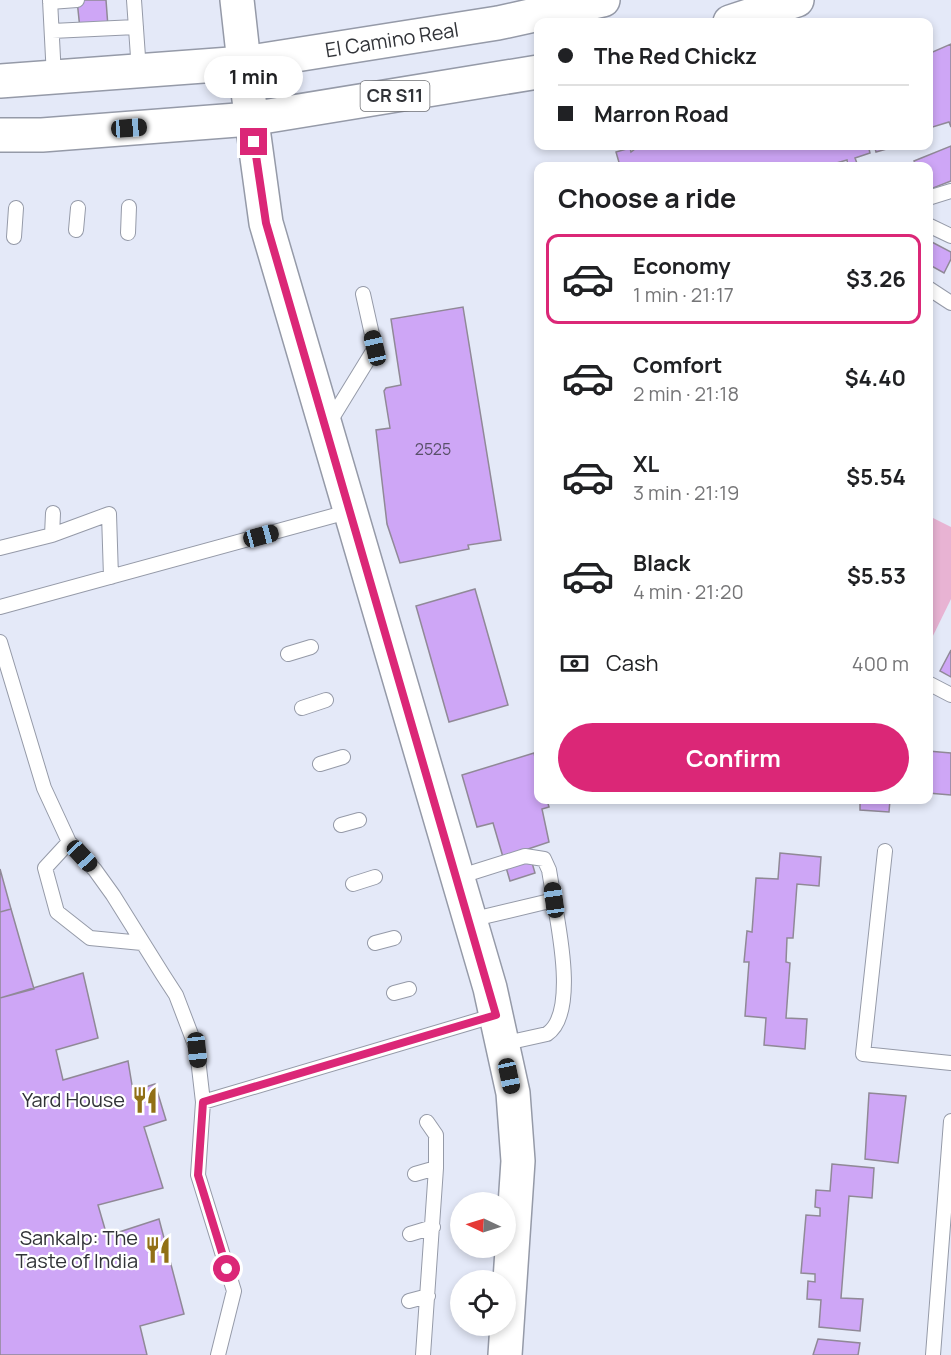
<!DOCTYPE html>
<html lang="en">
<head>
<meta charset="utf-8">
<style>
	body { margin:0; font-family:Manrope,sans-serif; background:#f2f2f2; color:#202124; height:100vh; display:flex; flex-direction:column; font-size:22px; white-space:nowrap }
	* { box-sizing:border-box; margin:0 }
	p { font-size:20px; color:#757577 }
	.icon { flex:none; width:33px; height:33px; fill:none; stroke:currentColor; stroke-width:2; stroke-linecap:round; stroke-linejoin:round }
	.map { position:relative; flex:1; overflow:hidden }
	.drawer { position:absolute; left:534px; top:162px; width:399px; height:642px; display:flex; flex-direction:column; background:#fff; border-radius:12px; box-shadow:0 3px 9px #0003 }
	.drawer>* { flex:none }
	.top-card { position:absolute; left:534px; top:18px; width:399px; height:132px; border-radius:12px; box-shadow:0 3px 9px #0003; display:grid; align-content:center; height:132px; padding:0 24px; background:#fff }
	.needle { width:39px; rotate:274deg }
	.controls { position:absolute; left:450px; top:1192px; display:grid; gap:12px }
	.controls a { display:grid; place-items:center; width:66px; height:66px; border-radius:50%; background:#fff; box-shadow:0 3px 9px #0003; font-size:30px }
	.end { position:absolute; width:27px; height:27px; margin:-14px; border:8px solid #db2777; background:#fff; box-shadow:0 0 0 3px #fff }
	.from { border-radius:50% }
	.bubble { position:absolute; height:42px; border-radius:21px; background:#fff; box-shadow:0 3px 9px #0003; font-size:20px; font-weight:700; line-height:42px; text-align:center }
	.car { position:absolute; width:18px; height:36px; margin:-18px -9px; border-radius:8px; box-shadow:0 0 4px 2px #0007; background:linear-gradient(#222 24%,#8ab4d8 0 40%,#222 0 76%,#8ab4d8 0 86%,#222 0) }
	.top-card b { display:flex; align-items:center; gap:21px; height:57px; font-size:22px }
	.top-card b+b { border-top:2px solid #e0e0e0 }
	.top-card i { width:15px; height:15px; background:#202124 }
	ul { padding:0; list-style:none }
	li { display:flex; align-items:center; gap:18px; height:90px; margin:0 12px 9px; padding:0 12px; border:3px solid transparent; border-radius:12px }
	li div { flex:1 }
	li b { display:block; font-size:22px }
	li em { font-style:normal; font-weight:700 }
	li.on { border-color:#db2777 }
	li>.icon { width:54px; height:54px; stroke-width:1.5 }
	h2 { padding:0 24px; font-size:27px; line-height:72px }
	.pay { display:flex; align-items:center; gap:15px; height:66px; padding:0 24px; font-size:22px }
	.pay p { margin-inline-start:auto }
	.button { display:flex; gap:12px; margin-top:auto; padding:12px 24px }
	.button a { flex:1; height:69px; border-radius:36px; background:#db2777; color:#fff; font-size:24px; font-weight:700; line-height:69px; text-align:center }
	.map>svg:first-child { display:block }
	.green { fill:#e8b3d3 }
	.building { fill:#cea6f6; stroke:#908997; stroke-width:1.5 }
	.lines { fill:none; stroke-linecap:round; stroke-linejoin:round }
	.service-casing { stroke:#959aa8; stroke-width:16 }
	.tertiary-casing { stroke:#959aa8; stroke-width:36 }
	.secondary-casing { stroke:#959aa8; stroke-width:36 }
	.primary-casing { stroke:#959aa8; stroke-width:36 }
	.service { stroke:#fff; stroke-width:14 }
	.tertiary { stroke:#fff; stroke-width:33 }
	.secondary { stroke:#fff; stroke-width:33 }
	.primary { stroke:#fff; stroke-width:33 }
	.route { stroke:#db2777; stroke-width:8 }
	.labels { text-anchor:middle; stroke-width:4.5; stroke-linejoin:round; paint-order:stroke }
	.number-label { font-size:16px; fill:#585068 }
	.shield { fill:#fff; stroke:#6f7074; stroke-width:1.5 }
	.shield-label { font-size:18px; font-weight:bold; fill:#313338 }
	.street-label { font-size:20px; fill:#313338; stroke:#fff }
	.poi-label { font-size:20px; fill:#313338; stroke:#fff; text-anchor:end }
</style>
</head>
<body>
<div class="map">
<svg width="951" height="1355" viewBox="0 0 951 1355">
	<rect width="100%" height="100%" fill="#e4e9f8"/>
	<!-- green -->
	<path class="green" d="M929,516L951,527V599L929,644Z"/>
	<!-- building -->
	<path class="building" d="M77,0H106L108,27L80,29Z
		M951,44V127L949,122L929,128L928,131V54Z
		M639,146H889L890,148L876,152L875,148L869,149L870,153L855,158L858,166H848L847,160L826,166L825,164L821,166H620L616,152L630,148L631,152Z
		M951,146V181L928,190V166H916L914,161Z
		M928,240L951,252V259L944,273L928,264Z
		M463,307L501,540L468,545L469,549L400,563L387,524L376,430L390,428L384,391L386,388L401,385L391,319Z
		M475,589L508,705L449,722L416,606Z
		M951,650V677L940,671Z
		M928,751L951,753V795L928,793Z
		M534,753L538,770V800H547L549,807L542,809L549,842L528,849L535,873L510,881L493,823L477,827L462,775Z
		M860,800H890L889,812L860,810Z
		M780,853L821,857L819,886L797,884L793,938H787L786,962L790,963L786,1018L807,1019L805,1049L764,1045L766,1018L745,1016L749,962H744L747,931L752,932L756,878L778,879Z
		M0,869L11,909L0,912Z
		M11,909L34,989L0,998V912Z
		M83,973L98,1038L56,1050L63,1080L128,1061L133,1091L155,1084L166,1120L144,1127L163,1188L98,1205L107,1236L159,1219L184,1314L140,1326L147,1355H0V998Z
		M869,1093L906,1096L898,1163L865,1159Z
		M832,1164L874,1168L872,1198L849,1196L841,1298L863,1299L860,1331L819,1327L821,1300L807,1299L808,1281L815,1282V1274L801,1273L806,1215L820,1216V1208L815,1207L816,1190L830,1191Z
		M818,1339L860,1343L858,1355H813Z"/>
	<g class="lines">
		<defs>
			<path id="service" d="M50,0L54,77
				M134,0L139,71
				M50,2L77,0
				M52,31L136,27
				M928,198L951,191
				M928,225L951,236
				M76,230L78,208
				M128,233L129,207
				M14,237L16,208
				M928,288L951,303
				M329,423L375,348L363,294
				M52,535L53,513
				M0,548L52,535L109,514L111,577
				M0,607L351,511
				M0,642L44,788L69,842L95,870L113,895L163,975L176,995L197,1050L203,1102L198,1175L234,1291L218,1355
				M288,654L311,647
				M928,683L951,695
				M302,708L326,700
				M320,764L343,757
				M341,825L359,820
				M69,842L45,868L57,912L90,938L142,943
				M885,851L863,1054L951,1063
				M458,877L525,856L544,859L549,870L554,900
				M353,884L375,877
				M470,920L554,900C559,930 577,1014 547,1034L502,1044
				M375,943L394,938
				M394,993L409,989
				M203,1102L496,1015
				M415,1174L436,1168
				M410,1234L433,1227
				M409,1301L428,1296
				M423,1355L436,1168V1135L427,1122
				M933,1355L951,1121"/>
			<path id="tertiary" d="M237,0L244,63"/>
			<path id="secondary" d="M244,63L266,223L490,988L513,1093L518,1161L505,1355"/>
			<path id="primary" d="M730,22L797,0
				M0,81L244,63L498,23L603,0
				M0,135H42L250,119L538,72"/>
		</defs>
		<!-- service casing -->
		<use href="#service" class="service-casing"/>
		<!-- tertiary casing -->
		<use href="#tertiary" class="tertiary-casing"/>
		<!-- secondary casing -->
		<use href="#secondary" class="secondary-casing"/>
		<!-- primary casing -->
		<use href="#primary" class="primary-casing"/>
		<!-- service -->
		<use href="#service" class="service"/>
		<!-- tertiary -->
		<use href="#tertiary" class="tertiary"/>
		<!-- secondary -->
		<use href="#secondary" class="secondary"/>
		<!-- primary -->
		<use href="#primary" class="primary"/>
	</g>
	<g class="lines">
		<!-- route -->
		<path class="route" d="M227,1269L198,1175L203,1102L496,1015L266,223L254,142"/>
	</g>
	<!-- icons -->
	<defs>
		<symbol id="restaurant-bare" viewBox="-9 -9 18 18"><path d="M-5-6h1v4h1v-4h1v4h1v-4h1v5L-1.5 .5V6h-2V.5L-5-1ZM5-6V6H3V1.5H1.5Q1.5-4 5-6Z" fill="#917016" stroke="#fff" stroke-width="2.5" paint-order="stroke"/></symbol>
	</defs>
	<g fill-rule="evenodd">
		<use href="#restaurant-bare" x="126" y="1081" width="38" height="38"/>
		<use href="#restaurant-bare" x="139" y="1231" width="38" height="38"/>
	</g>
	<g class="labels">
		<!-- number labels -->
		<g class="number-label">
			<text x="433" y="455">2525</text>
		</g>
		<!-- shield labels -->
		<rect class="shield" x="360.5" y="81" width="69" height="30" rx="4.5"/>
		<g class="shield-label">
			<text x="395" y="102">CR S11</text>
		</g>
		<!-- street labels -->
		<g class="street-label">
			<text transform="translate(392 40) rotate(-9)" y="7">El Camino Real</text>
		</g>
		<!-- poi labels -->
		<g class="poi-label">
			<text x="125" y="1107">Yard House</text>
			<text x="138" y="1245">Sankalp: The<tspan x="138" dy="23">Taste of India</tspan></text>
		</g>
	</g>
</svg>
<div class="controls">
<a><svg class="needle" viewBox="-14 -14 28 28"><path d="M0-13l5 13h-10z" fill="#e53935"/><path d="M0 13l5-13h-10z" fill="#757577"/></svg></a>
<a><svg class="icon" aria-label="locate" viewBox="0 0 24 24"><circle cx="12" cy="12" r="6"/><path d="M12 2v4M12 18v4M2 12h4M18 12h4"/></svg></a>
</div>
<i class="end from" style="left:227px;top:1269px"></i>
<i class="end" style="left:254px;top:142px"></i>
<div class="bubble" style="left:204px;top:56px;width:99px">1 min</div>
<i class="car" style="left:129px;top:128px;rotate:86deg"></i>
<i class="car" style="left:375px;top:348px;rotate:347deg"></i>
<i class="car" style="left:261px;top:536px;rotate:75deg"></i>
<i class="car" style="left:82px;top:856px;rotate:137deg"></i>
<i class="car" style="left:554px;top:900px;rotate:352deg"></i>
<i class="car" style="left:197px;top:1050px;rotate:174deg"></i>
<i class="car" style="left:509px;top:1076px;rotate:168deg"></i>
<div class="top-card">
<b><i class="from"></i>The Red Chickz</b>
<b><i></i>Marron Road</b>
</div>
<section class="drawer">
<h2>Choose a ride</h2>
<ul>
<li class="on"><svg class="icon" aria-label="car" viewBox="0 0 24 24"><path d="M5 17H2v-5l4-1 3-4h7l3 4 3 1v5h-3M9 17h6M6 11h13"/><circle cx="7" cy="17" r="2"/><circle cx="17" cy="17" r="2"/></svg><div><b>Economy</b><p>1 min · 21:17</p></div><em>$3.26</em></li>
<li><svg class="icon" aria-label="car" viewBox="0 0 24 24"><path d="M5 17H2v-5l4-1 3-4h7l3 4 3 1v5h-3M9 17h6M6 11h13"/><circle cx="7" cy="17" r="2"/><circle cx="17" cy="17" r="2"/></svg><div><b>Comfort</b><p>2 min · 21:18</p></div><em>$4.40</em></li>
<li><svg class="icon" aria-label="car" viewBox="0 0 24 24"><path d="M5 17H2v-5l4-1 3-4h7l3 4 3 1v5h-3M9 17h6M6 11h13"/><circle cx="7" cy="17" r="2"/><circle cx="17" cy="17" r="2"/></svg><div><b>XL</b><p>3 min · 21:19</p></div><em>$5.54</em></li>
<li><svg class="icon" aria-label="car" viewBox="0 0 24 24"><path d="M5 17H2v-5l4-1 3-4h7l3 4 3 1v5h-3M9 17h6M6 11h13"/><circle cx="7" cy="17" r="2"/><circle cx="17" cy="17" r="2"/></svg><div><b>Black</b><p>4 min · 21:20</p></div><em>$5.53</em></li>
</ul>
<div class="pay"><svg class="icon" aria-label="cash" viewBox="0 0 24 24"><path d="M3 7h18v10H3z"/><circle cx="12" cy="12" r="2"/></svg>Cash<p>400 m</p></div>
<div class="button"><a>Confirm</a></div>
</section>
</div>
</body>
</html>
